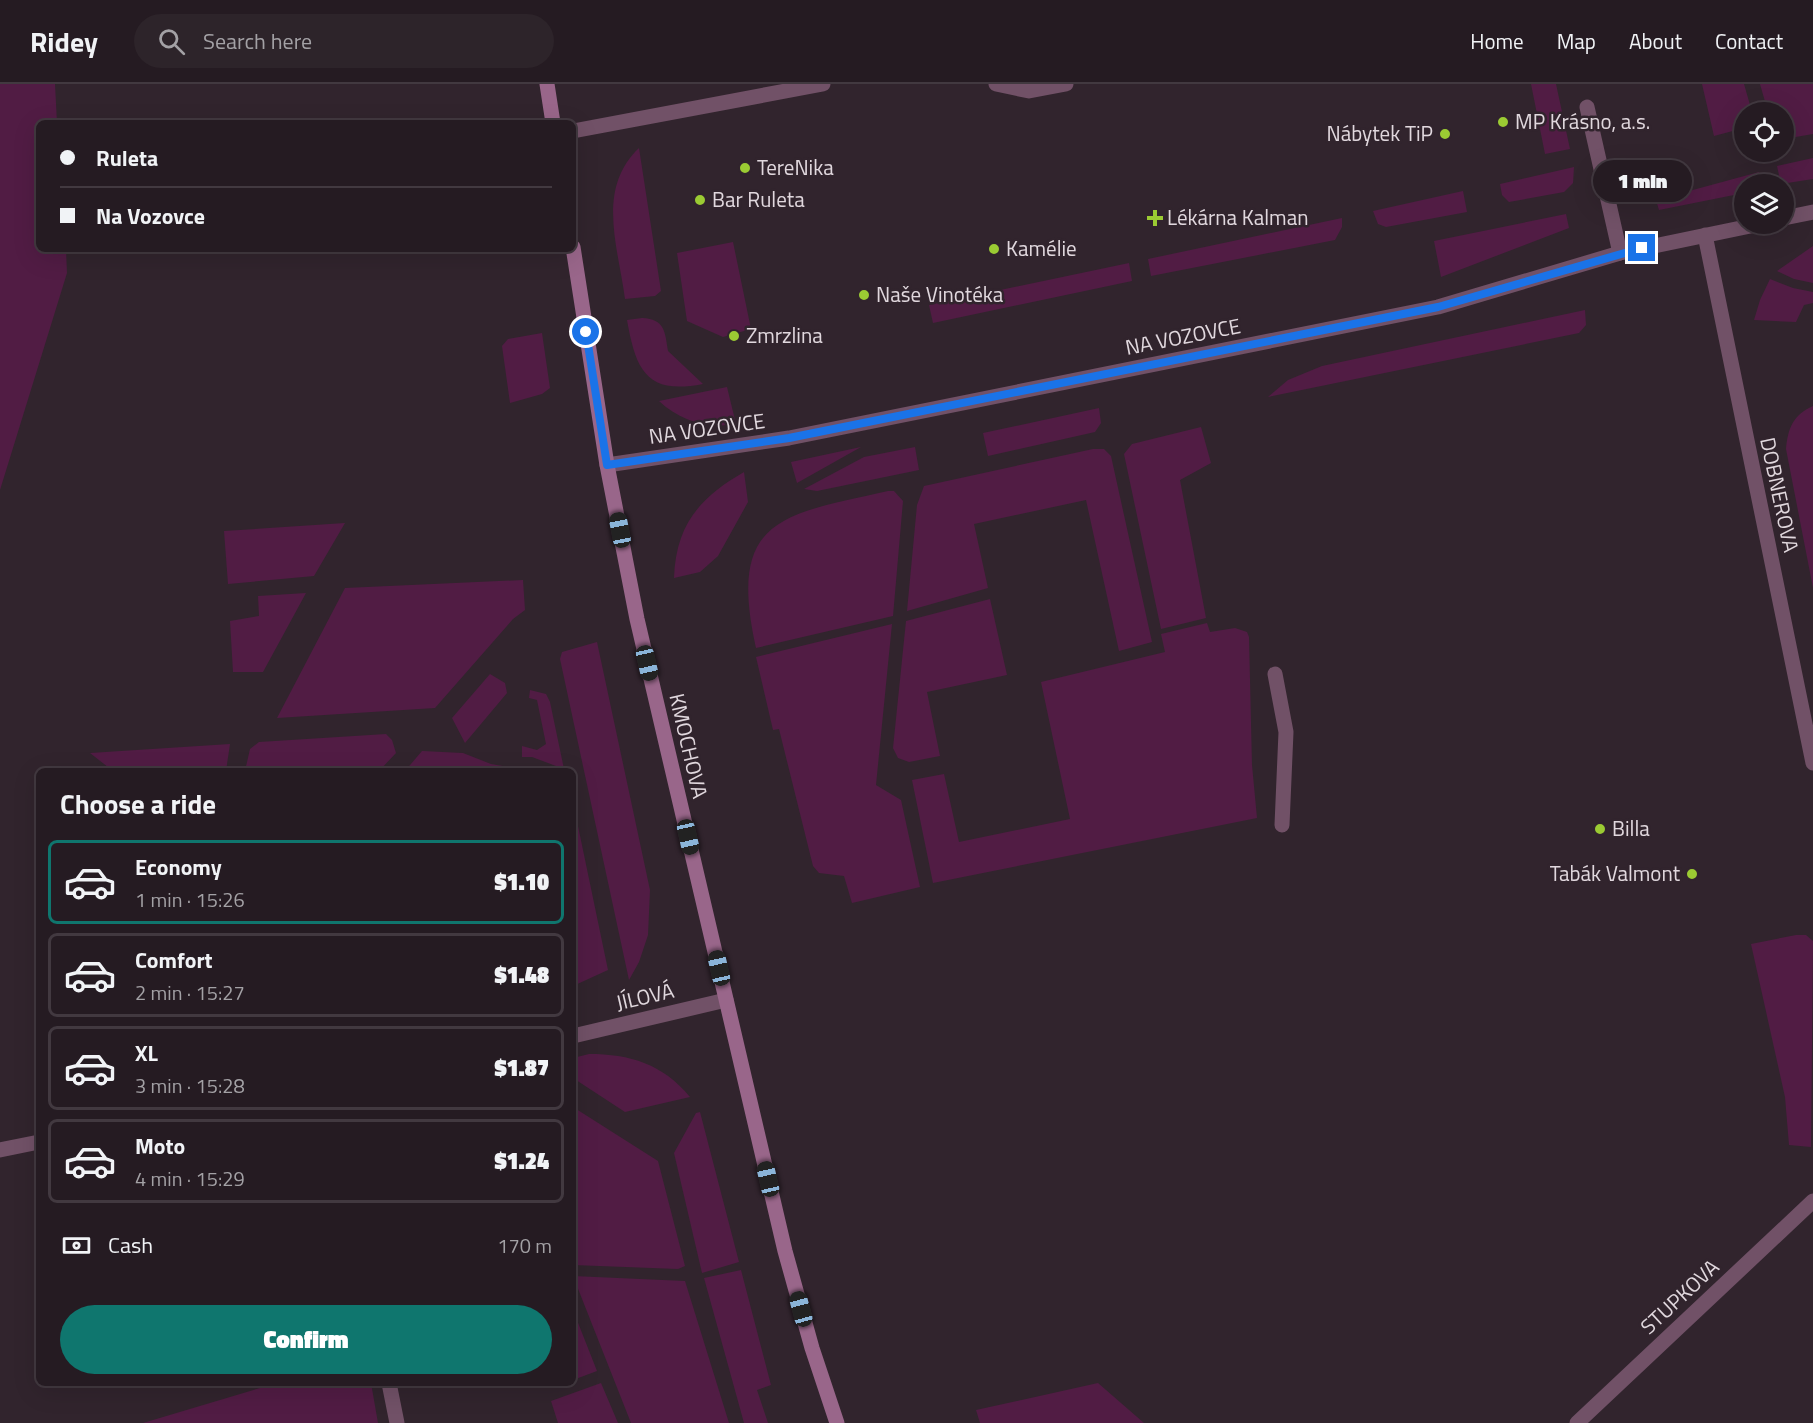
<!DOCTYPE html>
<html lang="en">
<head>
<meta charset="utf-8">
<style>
	body { margin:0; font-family:"Titillium Web",sans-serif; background:#2d242a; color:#f1f3f6; height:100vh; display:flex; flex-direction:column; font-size:22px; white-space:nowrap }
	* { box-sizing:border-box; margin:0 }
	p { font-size:20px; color:#a3a1a5 }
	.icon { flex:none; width:33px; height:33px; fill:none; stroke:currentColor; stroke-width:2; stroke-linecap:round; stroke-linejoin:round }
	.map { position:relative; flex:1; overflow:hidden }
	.details { position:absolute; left:36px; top:684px; width:540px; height:618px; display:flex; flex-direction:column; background:#251b22; border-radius:9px; box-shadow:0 6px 24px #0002,0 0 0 2px #423940 }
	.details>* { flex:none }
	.hud { position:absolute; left:36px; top:36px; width:540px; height:132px; border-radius:9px; box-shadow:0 6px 24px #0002,0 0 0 2px #423940; display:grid; align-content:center; height:132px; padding:0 24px; background:#251b22 }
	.fabs { position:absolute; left:1734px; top:18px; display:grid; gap:12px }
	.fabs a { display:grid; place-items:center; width:60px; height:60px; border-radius:50%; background:#251b22; box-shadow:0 6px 24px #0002,0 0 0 2px #423940; font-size:30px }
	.end { position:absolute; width:27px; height:27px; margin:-14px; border:8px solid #1a73e8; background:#fff; box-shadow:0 0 0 3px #fff }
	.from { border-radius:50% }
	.bubble { position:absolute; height:42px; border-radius:21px; background:#251b22; box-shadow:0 6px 24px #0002,0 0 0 2px #423940; font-size:20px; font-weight:800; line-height:42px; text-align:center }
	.car { position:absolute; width:18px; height:36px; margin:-18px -9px; border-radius:8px; box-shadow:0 0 4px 2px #0007; background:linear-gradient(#222 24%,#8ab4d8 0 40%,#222 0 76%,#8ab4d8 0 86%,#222 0) }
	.hud b { display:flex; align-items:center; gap:21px; height:57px; font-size:22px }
	.hud b+b { border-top:2px solid #423940 }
	.hud i { width:15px; height:15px; background:#f1f3f6 }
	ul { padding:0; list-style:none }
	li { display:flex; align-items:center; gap:18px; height:84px; margin:0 12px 9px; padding:0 12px; border:3px solid #423940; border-radius:9px }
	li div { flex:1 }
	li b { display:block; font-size:22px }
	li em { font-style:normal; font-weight:800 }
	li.current { border-color:#0f766e }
	li>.icon { width:54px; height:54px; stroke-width:1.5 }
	h2 { padding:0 24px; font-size:27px; line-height:72px }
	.pay { display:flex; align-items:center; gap:15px; height:66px; padding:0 24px; font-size:22px }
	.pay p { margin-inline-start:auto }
	.cta { display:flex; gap:12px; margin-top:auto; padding:12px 24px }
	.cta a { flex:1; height:69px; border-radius:36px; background:#0f766e; color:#fff; font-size:24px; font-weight:800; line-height:69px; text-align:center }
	header { display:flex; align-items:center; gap:36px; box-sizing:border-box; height:84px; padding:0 30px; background:#251b22; border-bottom:2px solid #423940 }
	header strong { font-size:28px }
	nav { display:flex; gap:33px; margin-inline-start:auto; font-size:21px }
	.search { width:420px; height:54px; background:#2d242a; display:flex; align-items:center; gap:15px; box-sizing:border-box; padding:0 21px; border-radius:33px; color:#a3a1a5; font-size:22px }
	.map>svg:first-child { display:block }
	.green { fill:#511c44 }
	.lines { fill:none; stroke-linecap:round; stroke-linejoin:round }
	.lane { stroke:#715167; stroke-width:15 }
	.street { stroke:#715167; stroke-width:15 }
	.secondary { stroke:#99668a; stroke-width:15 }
	.route { stroke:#1a73e8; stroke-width:8 }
	.poi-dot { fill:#9bcb33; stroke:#31242d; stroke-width:2 }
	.labels { text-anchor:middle; stroke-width:5; stroke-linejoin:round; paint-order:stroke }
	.poi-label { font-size:21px; fill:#e1d8de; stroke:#31242d; text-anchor:start }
	.street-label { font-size:21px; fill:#e1d8de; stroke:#31242d }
</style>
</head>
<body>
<header>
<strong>Ridey</strong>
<div class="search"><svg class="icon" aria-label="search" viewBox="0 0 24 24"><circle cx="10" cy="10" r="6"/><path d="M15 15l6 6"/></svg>Search here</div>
<nav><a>Home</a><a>Map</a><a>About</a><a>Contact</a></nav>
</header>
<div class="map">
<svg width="1813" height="1339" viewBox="0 0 1813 1339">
	<rect width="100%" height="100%" fill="#31242d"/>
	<!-- green -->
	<path class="green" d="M0,0H55L57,39H39V165H66L67,189L0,406Z
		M1531,0H1556L1570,65L1545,70Z
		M1702,0H1744L1752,28H1744V44L1714,52Z
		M1760,0H1813V50L1784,55V28H1768Z
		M639,64L661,207L655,212L625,215C618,162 596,105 639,64Z
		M1813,74V95L1781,100L1777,82Z
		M1574,83L1573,99L1564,108L1509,118L1502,111L1500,100Z
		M1759,88L1761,100H1744V109L1659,126L1656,116Z
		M1463,107L1467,128L1386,143L1378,140L1373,127Z
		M1566,130L1569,144L1441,193L1434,157Z
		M1342,134V143L1335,156L1151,192L1148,175Z
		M733,158L751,245L723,253L687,237L677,169Z
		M1813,162V199L1794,195L1777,187Z
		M1129,179L1132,197L933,239L929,221Z
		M1770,195L1793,204L1813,208V219L1804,221L1796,238L1754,236L1760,216Z
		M1585,226L1586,241L1579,249L1268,313L1288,296L1322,282Z
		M642,234C665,235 665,248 668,267L703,300C647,311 636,287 627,236Z
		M542,249L550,304L542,310L510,319L502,262L508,255Z
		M727,303L736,340C708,345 680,337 659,317Z
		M1813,322V504L1786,365C1788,344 1793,331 1813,322Z
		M1099,324L1101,339L1095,348L988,372L983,349Z
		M1201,343L1211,379L1180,396L1206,534L1161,545L1124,370L1132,360Z
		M861,363L797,399L791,378Z
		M915,363L919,386L817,407L804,405L864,373Z
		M1093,365H1104L1111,372L1152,558L1119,567L1086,416L974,440L988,504L907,527L917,421L924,402Z
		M744,388L748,418L718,472L700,488L674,494C676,441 699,414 744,388Z
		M888,407H894L903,417L893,532L756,564C727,434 781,431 888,407Z
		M345,439L314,492L228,500L224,447Z
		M523,496L525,526L513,535L435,624L277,634L345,504Z
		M306,509L263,588H233L230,537L259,532L258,512Z
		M990,515L1007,591L927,608L940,672L909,678L898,674L893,664L906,537Z
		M1207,539L1210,548L1235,544L1247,548L1249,553L1252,681L1257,734L933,799L912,696L944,690L959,758L1070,735L1041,598L1165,568L1161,550Z
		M892,540L876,701L901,716L920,803L852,819L844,792L819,789L813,782L779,645L773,646L756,573Z
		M597,558L650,806L648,851L639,878L629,896L560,575L562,568Z
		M490,590L505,599L507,609L465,659L452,634Z
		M530,606L546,610L550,618L564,685L532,673H522V662L537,666L546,660L537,616L529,614Z
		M386,650L392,656L396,669L379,687L360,685L358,687H245L250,665L259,658Z
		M230,660L226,687H113L90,669Z
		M422,667L463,669L491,680L533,687H405Z
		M573,718L608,886L573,902Z
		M1796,851H1806L1813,857L1811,1063L1789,1061L1785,1013L1751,860Z
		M589,970C630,970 663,980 690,1013L625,1028L573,994V974Z
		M573,1023L658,1077L685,1182L678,1185L573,1181Z
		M700,1028L739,1178L702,1189L674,1069L696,1029Z
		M741,1186L771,1301L757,1306L768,1339H744L704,1194Z
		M573,1192L685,1197L729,1339H631Z
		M573,1226L597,1287L573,1296Z
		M277,1299H371L378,1339H143Z
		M601,1299L618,1339H558L551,1317Z
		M1098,1299L1144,1339H980L976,1326Z"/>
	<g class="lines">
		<!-- lane -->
		<path class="lane" d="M996,0L1029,7L1066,0
			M1587,23L1620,169
			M573,47L823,0
			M1275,590L1286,648L1282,741"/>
		<!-- street -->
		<path class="street" d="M1784,134L1813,128
			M1705,151L1813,679
			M607,381L789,354L1438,223L1620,169L1760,140
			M573,952L726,916
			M0,1066L39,1058
			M389,1299L397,1339
			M1577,1339L1813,1117"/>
		<!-- secondary -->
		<path class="secondary" d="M547,0L553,39
			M573,163L607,381L637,535L785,1167L812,1264L837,1339"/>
	</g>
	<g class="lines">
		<!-- route -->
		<path class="route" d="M586,248L607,381L789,354L1438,223L1642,164"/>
	</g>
	<!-- markers -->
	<g class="poi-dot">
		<circle cx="1503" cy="38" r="6"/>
		<circle cx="1445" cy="50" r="6"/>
		<circle cx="745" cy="84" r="6"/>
		<circle cx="700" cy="116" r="6"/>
		<path d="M1152 125h6v6h6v6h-6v6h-6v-6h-6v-6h6z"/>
		<circle cx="994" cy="165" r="6"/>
		<circle cx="864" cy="211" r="6"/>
		<circle cx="734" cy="252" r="6"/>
		<circle cx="1600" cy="745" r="6"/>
		<circle cx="1692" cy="790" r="6"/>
	</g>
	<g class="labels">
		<!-- poi labels -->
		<g class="poi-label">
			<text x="1515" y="45">MP Krásno, a.s.</text>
			<text x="1433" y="57" text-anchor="end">Nábytek TiP</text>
			<text x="757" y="91">TereNika</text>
			<text x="712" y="123">Bar Ruleta</text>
			<text x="1167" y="141">Lékárna Kalman</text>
			<text x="1006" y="172">Kamélie</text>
			<text x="876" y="218">Naše Vinotéka</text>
			<text x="746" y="259">Zmrzlina</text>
			<text x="1612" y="752">Billa</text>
			<text x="1680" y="797" text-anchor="end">Tabák Valmont</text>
		</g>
		<!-- street labels -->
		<g class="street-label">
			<text transform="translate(1183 253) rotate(-11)" y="7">NA VOZOVCE</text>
			<text transform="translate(707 345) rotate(-8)" y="7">NA VOZOVCE</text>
			<text transform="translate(1779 411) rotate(78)" y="7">DOBNEROVA</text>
			<text transform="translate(688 662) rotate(77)" y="7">KMOCHOVA</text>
			<text transform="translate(645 913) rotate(-13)" y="7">JÍLOVÁ</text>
			<text transform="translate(1680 1213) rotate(-43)" y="7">STUPKOVA</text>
		</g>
	</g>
</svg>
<div class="fabs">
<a><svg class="icon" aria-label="locate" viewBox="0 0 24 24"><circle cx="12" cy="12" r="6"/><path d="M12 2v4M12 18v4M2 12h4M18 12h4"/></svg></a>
<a><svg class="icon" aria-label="layers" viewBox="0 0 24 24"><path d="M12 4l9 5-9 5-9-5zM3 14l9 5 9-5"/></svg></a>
</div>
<i class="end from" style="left:586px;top:248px"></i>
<i class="end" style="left:1642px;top:164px"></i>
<div class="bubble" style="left:1593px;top:76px;width:99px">1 min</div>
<i class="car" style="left:620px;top:446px;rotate:349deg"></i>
<i class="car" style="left:647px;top:579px;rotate:167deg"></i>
<i class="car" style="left:688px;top:753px;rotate:167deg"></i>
<i class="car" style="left:719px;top:884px;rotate:347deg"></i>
<i class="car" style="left:768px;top:1095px;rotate:347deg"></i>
<i class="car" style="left:801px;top:1225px;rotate:345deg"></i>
<div class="hud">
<b><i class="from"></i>Ruleta</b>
<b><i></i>Na Vozovce</b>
</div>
<section class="details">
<h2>Choose a ride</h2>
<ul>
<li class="current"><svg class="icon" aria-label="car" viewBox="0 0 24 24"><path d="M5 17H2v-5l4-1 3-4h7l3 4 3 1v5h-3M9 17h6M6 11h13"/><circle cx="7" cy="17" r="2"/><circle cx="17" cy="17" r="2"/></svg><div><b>Economy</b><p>1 min · 15:26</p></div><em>$1.10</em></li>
<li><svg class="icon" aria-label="car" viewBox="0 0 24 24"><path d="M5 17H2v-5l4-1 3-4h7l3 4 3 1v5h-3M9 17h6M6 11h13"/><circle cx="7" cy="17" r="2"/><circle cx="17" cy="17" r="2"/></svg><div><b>Comfort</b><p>2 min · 15:27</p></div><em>$1.48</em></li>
<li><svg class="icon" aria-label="car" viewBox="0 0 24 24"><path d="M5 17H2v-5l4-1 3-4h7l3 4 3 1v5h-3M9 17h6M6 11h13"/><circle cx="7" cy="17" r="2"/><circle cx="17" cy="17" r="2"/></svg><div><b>XL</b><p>3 min · 15:28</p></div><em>$1.87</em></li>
<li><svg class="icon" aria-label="car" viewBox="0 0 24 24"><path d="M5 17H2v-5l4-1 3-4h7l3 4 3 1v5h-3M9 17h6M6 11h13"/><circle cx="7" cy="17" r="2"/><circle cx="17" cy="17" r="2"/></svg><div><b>Moto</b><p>4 min · 15:29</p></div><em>$1.24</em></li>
</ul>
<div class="pay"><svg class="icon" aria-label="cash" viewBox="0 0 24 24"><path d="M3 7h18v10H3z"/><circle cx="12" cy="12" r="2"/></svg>Cash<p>170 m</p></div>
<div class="cta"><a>Confirm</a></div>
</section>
</div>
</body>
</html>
